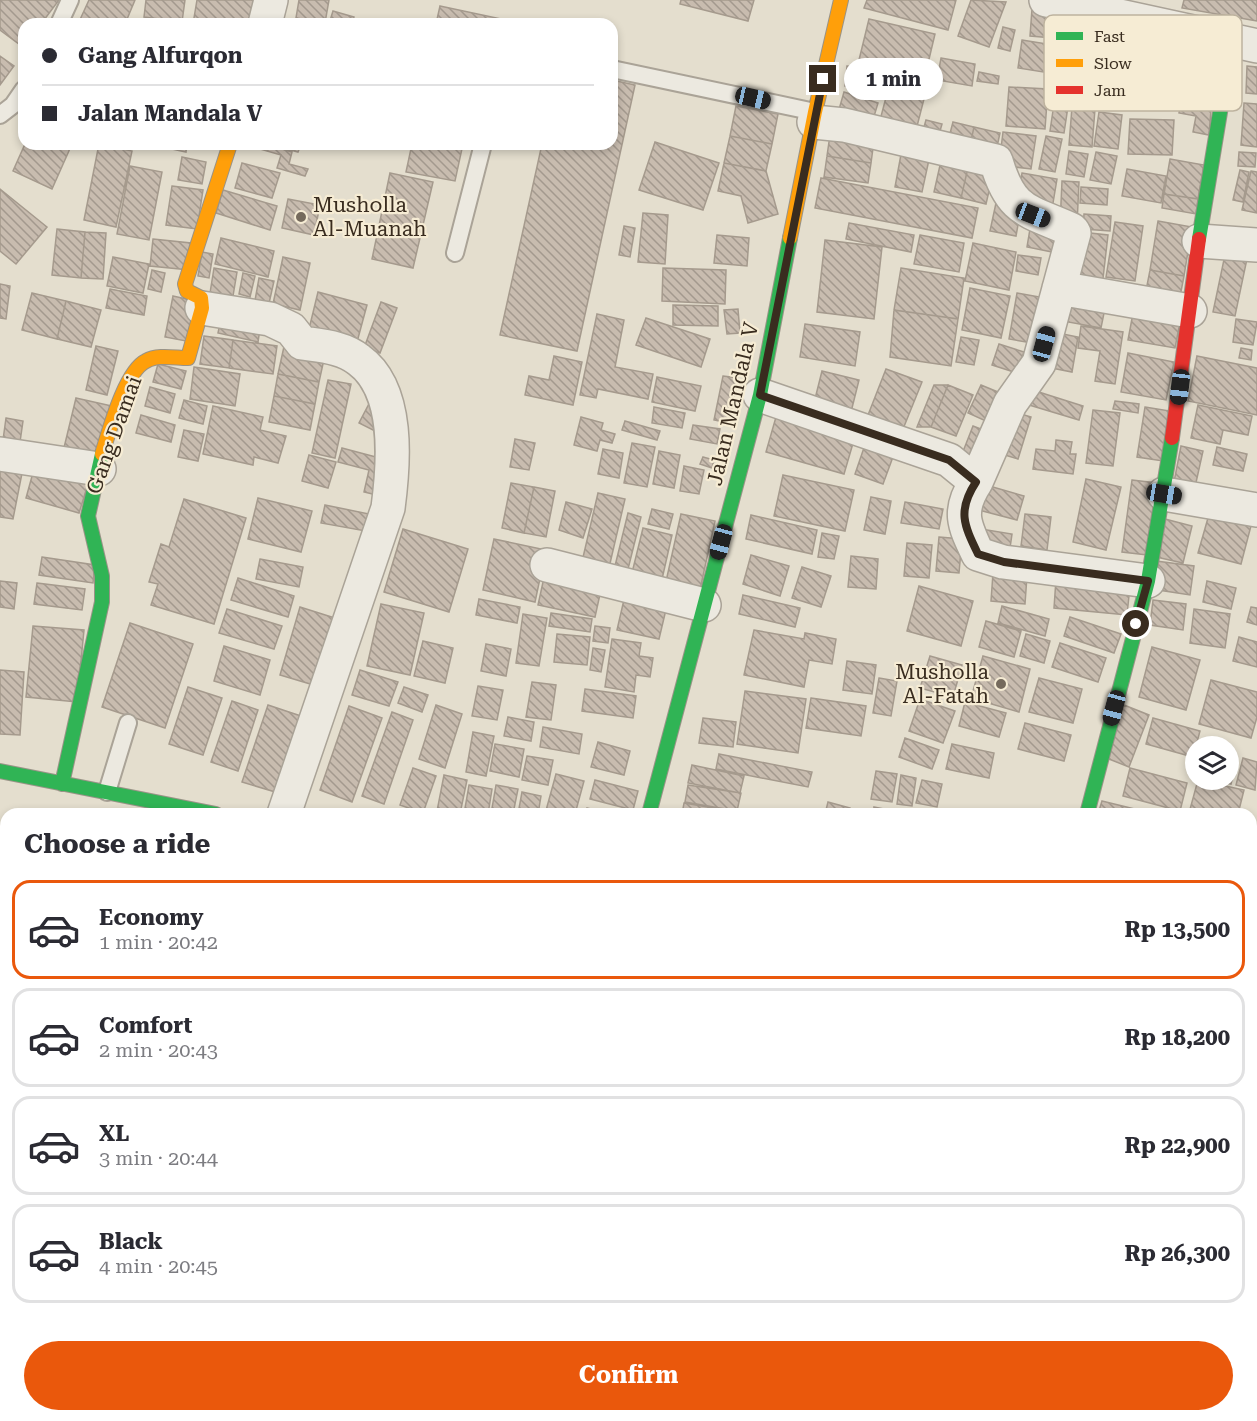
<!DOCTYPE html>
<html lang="en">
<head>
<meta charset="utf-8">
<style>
	body { margin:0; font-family:"Roboto Serif",serif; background:#f2f2f3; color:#2b2b33; height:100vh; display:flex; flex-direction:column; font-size:22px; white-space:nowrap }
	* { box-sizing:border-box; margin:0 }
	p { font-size:20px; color:#7c7c81 }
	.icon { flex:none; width:33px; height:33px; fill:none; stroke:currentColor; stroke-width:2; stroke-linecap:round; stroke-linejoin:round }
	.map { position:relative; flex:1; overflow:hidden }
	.panel { position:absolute; left:0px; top:808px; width:1257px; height:614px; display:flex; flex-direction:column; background:#fff; border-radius:18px 18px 0 0; box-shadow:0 3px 9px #0003 }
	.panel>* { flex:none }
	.top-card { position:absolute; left:18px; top:18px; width:600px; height:132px; border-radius:18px; box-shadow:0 3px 9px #0003; display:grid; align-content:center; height:132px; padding:0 24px; background:#fff }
	.fabs { position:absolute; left:1185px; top:736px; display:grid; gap:12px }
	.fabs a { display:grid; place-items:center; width:54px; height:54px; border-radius:50%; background:#fff; box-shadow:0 3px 9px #0003; font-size:30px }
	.end { position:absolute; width:27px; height:27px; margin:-14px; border:8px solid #392c1f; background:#fff; box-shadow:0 0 0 3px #fff }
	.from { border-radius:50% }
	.bubble { position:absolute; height:42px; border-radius:21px; background:#fff; box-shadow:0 3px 9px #0003; font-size:20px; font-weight:700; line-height:42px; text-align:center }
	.car { position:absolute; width:18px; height:36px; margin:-18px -9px; border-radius:8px; box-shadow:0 0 4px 2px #0007; background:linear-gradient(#222 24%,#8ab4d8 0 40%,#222 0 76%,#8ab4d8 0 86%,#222 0) }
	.top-card b { display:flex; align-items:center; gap:21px; height:57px; font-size:22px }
	.top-card b+b { border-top:2px solid #e1e1e2 }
	.top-card i { width:15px; height:15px; background:#2b2b33 }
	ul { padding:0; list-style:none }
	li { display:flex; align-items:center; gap:18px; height:99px; margin:0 12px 9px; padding:0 12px; border:3px solid #e1e1e2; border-radius:18px }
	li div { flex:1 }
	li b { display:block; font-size:22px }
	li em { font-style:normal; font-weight:700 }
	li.selected { border-color:#ea580c }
	li>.icon { width:54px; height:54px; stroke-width:1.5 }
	h2 { padding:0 24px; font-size:27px; line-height:72px }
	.primary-button { display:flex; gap:12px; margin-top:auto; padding:12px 24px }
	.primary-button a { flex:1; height:69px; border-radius:36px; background:#ea580c; color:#fff; font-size:24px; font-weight:700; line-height:69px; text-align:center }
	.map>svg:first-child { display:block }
	.building { fill:url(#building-back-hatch); stroke:#a59a8d; stroke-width:1.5 }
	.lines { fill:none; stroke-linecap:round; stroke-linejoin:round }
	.lane-casing { stroke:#aaa397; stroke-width:20 }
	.street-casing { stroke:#aaa397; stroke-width:36 }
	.fast-casing { stroke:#999387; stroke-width:16 }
	.slow-casing { stroke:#999387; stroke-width:16 }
	.jam-casing { stroke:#999387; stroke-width:16 }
	.lane { stroke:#ece9e0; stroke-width:16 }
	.street { stroke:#ece9e0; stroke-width:33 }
	.fast { stroke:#30b455; stroke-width:14 }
	.slow { stroke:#ff9f0a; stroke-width:14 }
	.jam { stroke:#e5322d; stroke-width:14 }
	.route { stroke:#392c1f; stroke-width:8 }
	.poi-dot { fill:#756a5c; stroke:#f6ecd4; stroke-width:2 }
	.labels { text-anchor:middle; stroke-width:4.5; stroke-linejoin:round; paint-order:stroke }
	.poi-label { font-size:21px; fill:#392c1f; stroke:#f6ecd4; text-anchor:start }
	.street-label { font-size:21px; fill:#392c1f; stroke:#f6ecd4 }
	.key { fill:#f6ecd4; stroke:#bdb29e; stroke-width:1.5 }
	.key-label { font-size:16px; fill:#392c1f }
</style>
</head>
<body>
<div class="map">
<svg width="1257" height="1421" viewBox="0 0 1257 1421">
	<defs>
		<pattern id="building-back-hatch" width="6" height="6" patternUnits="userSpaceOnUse" patternTransform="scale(1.5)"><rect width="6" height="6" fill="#c8bcaf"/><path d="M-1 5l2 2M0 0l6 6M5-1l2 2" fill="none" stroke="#a3998e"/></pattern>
	</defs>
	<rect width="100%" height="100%" fill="#e4dece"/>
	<!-- building -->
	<path class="building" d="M0,0H59L41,24H24L23,47L0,30Z
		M89,0H135L125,24H78Z
		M146,0H185L182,22L144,17Z
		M197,0H257L253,24H193Z
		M299,0H329L325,23L296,18Z
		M681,0H754L748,21L680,4Z
		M867,0H956L948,30L864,8Z
		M971,0L1006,2L989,47L958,36Z
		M1184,0H1257V21L1182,8Z
		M440,6L506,20L505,24H436Z
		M1032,9L1067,12L1065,39L1030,36Z
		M333,11L354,17L352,24H329Z
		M869,19L935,34L925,76L859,60Z
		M1003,27L1015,30L1010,51L998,48Z
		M1022,40L1066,47L1062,75L1018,68Z
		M1191,54L1215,59L1209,135L1193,132L1196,116L1179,113Z
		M0,56L14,66L0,85Z
		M941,58L975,64L972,86L937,80Z
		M847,66L868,69L865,88L845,86Z
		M1247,66L1257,67V94L1246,93Z
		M979,72L999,76L998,84L977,81Z
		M612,80L635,85L577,351L500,335L542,144H612Z
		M889,86L925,95L915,134L879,124Z
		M1009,87L1048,89L1045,129L1006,126Z
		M844,92L878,103L872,123L838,113Z
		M1055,97L1069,100L1064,133L1050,131Z
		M1244,103L1257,104V147L1241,145Z
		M736,106L778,114L772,144L730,136Z
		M1072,107L1095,109L1092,147L1069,145Z
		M1099,112L1122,115L1118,149L1094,146Z
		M1130,119L1174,120L1172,155L1128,154Z
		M926,120L942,124L936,145L920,141Z
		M953,122L974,127L969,150L947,145Z
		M974,127L1000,133L995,156L969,150Z
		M1003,132L1036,136L1031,169L999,165Z
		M830,135L874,141L871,163L827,156Z
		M730,136L772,144L766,171L724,163Z
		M1046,136L1062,139L1055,172L1039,169Z
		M655,142L719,163L703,210L639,190Z
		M25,144H72L52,189L13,171Z
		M99,144L132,151L116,227L84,220Z
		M168,144H187L186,152L167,148Z
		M265,144L292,152L289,164L308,169L305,176L277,168L281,155L246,145Z
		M269,144H301L298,152Z
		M412,144H463L455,181L406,172Z
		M902,149L930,155L922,192L895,187Z
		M1069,151L1088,154L1084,177L1066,174Z
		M943,152L970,159L961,198L934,192Z
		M1096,152L1117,156L1111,184L1090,180Z
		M1239,152L1256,153L1255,167L1238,166Z
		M827,156L871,163L868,183L824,177Z
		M182,157L206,162L202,184L178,180Z
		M970,159L995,165L986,204L961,198Z
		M1170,159L1204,165L1198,199L1164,194Z
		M242,163L280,173L272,198L235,188Z
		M724,163L766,171L778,214L748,223L741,196L718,191Z
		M130,166L162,172L149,240L117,234Z
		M1127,169L1166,176L1161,203L1122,196Z
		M1240,170L1249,172L1243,202L1233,200Z
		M1251,171L1257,172V213L1242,210Z
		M390,173L433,182L413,268L372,259Z
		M1022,173L1057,179L1052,209L1017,203Z
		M821,178L978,208L972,238L815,208Z
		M1062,181L1079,182L1077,225H1060Z
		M172,186L203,190L197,229L166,225Z
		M1081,187L1108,189L1107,205L1080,203Z
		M0,189L47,227L16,264L0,251Z
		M223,190L277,206L270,230L216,213Z
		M1164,194L1198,199L1196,214L1162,208Z
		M288,199L320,205L314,235L282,228Z
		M996,203L1021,208L1016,236L990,231Z
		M643,213L668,215L665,264L638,262Z
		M1084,214L1111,216L1110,231L1083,229Z
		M1158,221L1192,227L1184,276L1150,270Z
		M1115,222L1143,226L1135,281L1106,277Z
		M849,223L914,235L911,252L846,239Z
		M1031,223L1071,231L1067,255L1027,247Z
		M624,226L635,228L630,257L619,255Z
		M57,229L85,232L81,278L52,275Z
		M85,232L106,233L103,279L81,278Z
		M1081,232L1108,235L1102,287L1075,284Z
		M717,235L749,238L747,266L714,263Z
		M920,235L964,243L959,272L914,264Z
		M221,238L274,251L268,277L215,264Z
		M153,239L191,243L189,270L150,266Z
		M825,240L882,247L874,319L817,312Z
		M973,243L1016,252L1009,290L965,281Z
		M1226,250L1248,254L1235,316L1213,312Z
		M202,252L213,254L209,278L198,276Z
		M1018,255L1041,258L1038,275L1016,271Z
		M113,257L149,264L143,293L107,286Z
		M283,257L310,263L300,310L273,304Z
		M214,268L237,272L233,296L210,293Z
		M663,268L726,270L725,304L662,301Z
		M901,268L964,278L958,319L894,310Z
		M152,270L165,273L161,292L148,289Z
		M1150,270L1184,276L1178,307L1144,301Z
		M243,273L255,276L250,297L239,294Z
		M259,278L274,281L268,308L254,306Z
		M0,284L10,286L6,319L0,318Z
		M970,288L1010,296L1001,338L962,330Z
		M110,289L147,296L144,315L106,308Z
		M318,292L367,305L357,342L309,329Z
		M32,293L66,301L57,339L22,330Z
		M1017,293L1051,299L1043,345L1009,339Z
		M173,296L200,302L191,342L165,337Z
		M66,301L101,310L91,347L57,339Z
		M381,302L397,308L380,353L364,348Z
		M673,305L718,306V326L673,325Z
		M1070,307L1104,313L1101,328L1068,322Z
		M1134,308L1181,317L1175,348L1128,340Z
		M738,309L740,333L727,334L724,310Z
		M894,310L958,319L951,366L890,357Z
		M222,314L261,322L258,342L218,333Z
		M597,314L624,320L615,367L653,374L648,399L598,389L596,398L580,395Z
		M646,318L710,339L701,367L636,345Z
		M1236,319L1257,322L1253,345L1233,342Z
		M805,324L860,332L855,366L800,357Z
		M1081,326L1123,332L1115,384L1095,381L1100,351L1078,348Z
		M1053,332L1078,337L1072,372L1046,367Z
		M204,336L233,340L229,368L200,364Z
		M961,337L979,340L974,365L956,362Z
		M233,340L277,346L273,374L229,368Z
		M285,342L326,350L319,382L278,374Z
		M999,344L1024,352L1017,373L992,365Z
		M96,346L118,351L107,395L86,390Z
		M1241,348L1252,350L1251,360L1239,358Z
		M1128,353L1174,362L1166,400L1121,392Z
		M554,356L582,362L573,405L525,395L529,376L549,380Z
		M1197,356L1257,368V415L1188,401Z
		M158,364L186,371L181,389L153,382Z
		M194,367L240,374L235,406L190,399Z
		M886,369L922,382L903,429L868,415Z
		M822,371L859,380L851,412L814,403Z
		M278,374L319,382L315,404L274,396Z
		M723,376L738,378L729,423L714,420Z
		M657,377L701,386L695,411L652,402Z
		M328,380L351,384L335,458L312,453Z
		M934,385H948L931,427H917Z
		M948,385L973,395L956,436L931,427Z
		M981,385L1010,397L997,426L968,413Z
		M150,387L175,394L170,413L145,406Z
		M1023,387L1083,406L1079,420L1019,402Z
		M274,396L315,404L310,430L269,422Z
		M76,398L112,406L98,465L62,456Z
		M184,400L207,406L203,424L179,418Z
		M371,400L384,406L373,430L359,423Z
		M1115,401L1139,404L1138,413L1113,409Z
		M1198,405L1252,416L1248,435L1223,430L1220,444L1191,438Z
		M213,406L263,417L260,430L286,436L278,463L254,457L253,465L203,454Z
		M654,407L685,413L682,428L652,423Z
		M1145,407L1170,411L1163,461L1137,457Z
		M778,410L856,433L844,474L766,452Z
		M1008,410L1031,417L1018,459L995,452Z
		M1093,410L1120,413L1113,466L1086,463Z
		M141,415L175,425L171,442L136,433Z
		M581,417L603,423L601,430L615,434L612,443L600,440L597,451L574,445Z
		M6,418L23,421L20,442L3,440Z
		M625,421L660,431L657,440L622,430Z
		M693,425L720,429L717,444L690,439Z
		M973,426L996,435L984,463L962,454Z
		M184,430L204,434L198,461L178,457Z
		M868,436L897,446L883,484L855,474Z
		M515,439L535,443L529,470L510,467Z
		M1056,440L1072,442L1070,454H1076L1073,474L1033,469L1036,449L1055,451Z
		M632,443L655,447L647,487L624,483Z
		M1181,446L1203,451L1195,487L1174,482Z
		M1217,447L1247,454L1243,471L1213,465Z
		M342,448L391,461L381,496L364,492L369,470L338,462Z
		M603,449L623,453L619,478L598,474Z
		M659,451L680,455L674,488L653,484Z
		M309,455L336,462L328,488L302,481Z
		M703,457L714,460L712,468L700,464Z
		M0,464L23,468L13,519L0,517Z
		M684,466L704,470L699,494L680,491Z
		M34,469L88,484L79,513L26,498Z
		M783,475L854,490L845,531L774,516Z
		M1086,479L1121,487L1106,550L1073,542Z
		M1132,480L1157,483L1147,555L1122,552Z
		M511,483L534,487L524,533L502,528Z
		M979,483L1024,496L1017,520L971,508Z
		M534,487L555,491L546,537L524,533Z
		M598,493L625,499L608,572L581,566Z
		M871,497L891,501L885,534L864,530Z
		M258,498L312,511L301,552L248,539Z
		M184,499L246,518L214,624L151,605L158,584L149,582L161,544L169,547Z
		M566,502L592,509L583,538L559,530Z
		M905,502L943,509L939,529L901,523Z
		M325,505L374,515L371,532L321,523Z
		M652,509L673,514L669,529L648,524Z
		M1210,511L1252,522L1241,564L1198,553Z
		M628,513L641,517L627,573L614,570Z
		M681,514L715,521L699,594L665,586Z
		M1025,514L1051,517L1047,550L1021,546Z
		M751,515L817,530L812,554L746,539Z
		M1165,519L1192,526L1183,563L1156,557Z
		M643,528L672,535L660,588L630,581Z
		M403,529L468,549L449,612L384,592Z
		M981,529L1012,534L1009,555L978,550Z
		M822,533L839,536L834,559L818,557Z
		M939,537L962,539L959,573L936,571Z
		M494,539L546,550L535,602L483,590Z
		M907,543L932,545L929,578L904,576Z
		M751,555L789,566L780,596L743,584Z
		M851,556L878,559L876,589L848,587Z
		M42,557L95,565L93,583L39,575Z
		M260,559L303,567L299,587L256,579Z
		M1156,561L1194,566L1190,595L1152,589Z
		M802,567L831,576L821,607L792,598Z
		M545,573L602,585L595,617L538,605Z
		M993,573L1027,576L1025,604L991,601Z
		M238,578L294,596L288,617L231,600Z
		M1056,579L1130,586L1127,615L1054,608Z
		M0,581L17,583L14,609L0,607Z
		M1207,581L1236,588L1231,609L1203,602Z
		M37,583L85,589L82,610L34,604Z
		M919,586L973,601L961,646L907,631Z
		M626,591L668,601L659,639L617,630Z
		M743,595L800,608L795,627L739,614Z
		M479,599L520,607L517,623L476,615Z
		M1153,600L1186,604L1183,630L1150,625Z
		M381,604L424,613L410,675L367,666Z
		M1002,606L1049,619L1045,636L998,623Z
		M300,607L338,619L317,686L280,675Z
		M1251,607L1257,608V625L1247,622Z
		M227,609L282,626L274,649L219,633Z
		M1194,609L1230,614L1225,648L1190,643Z
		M551,613L592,619L590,632L549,626Z
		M523,614L547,618L539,666L516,663Z
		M1070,617L1121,634L1114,653L1064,636Z
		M986,621L1021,631L1014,657L979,647Z
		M130,623L193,644L165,728L102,707Z
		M33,626L84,630L77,702L26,697Z
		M595,626L610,628L608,643L593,641Z
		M754,630L804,639L805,633L836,639L832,664L809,660L804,687L744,675Z
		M557,634L590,637L587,665L554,662Z
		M1026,634L1050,641L1044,663L1020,656Z
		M1239,637L1257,642V667L1233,661Z
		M612,639L641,643L639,656L653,658L650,677L636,675L634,692L605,687Z
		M423,641L453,648L445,683L414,676Z
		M1060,643L1106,658L1098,682L1052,667Z
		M486,644L511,649L506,676L481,671Z
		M224,646L270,660L260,695L214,681Z
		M1152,647L1200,660L1186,710L1139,697Z
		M593,648L605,650L601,672L590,670Z
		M930,656L962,665L953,697L920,688Z
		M983,656L1030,669L1019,712L971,698Z
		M847,661L876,665L872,694L843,690Z
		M0,670L24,672L20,735L0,734Z
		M360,670L398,682L389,706L352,695Z
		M879,678L897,681L891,716L873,713Z
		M1039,678L1082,689L1073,723L1029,712Z
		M1211,680L1257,692V717L1251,738L1199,724Z
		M532,682L556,685L551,720L526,717Z
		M478,686L503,690L497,720L472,716Z
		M188,687L222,698L203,755L169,744Z
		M404,687L428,695L422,712L398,703Z
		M585,689L636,696L633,718L582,711Z
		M745,691L806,699L798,753L737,744Z
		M811,698L866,706L861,736L806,728Z
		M920,699L955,711L943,743L909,731Z
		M232,701L258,710L238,771L211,762Z
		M965,702L1006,713L999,737L959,726Z
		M268,705L307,718L282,794L242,782Z
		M436,705L462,714L445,768L419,759Z
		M1124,705L1149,715L1129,767L1104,757Z
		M349,706L382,718L352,802L320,790Z
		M392,712L413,720L384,804L362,796Z
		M508,717L534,722L531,741L504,736Z
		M703,718L736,722L733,747L699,743Z
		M1153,718L1200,731L1193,757L1146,744Z
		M1025,723L1071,735L1064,761L1018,749Z
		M543,727L582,734L579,754L540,747Z
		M473,732L494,736L486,776L466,772Z
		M905,738L939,750L932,769L899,757Z
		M598,742L630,751L624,775L591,767Z
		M495,744L524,749L519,777L490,771Z
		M952,744L994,753L989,778L946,769Z
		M719,754L812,772L808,787L716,769Z
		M527,756L553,760L548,785L522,780Z
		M1228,756L1237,758L1231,784L1213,780H1228Z
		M1243,758L1257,762L1255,790L1236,785Z
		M692,765L744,776L740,793L688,783Z
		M413,768L436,776L423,813L400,805Z
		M1130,768L1187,783L1180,811L1123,796Z
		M876,771L897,774L892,802L871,799Z
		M556,774L584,781L575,814H545Z
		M444,775L467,780L460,814L437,811Z
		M901,775L916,778L912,806L897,804Z
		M595,780L638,791L633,810L590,799Z
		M922,780L942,784L937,807L916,803Z
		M1198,780L1244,790L1238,814L1189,813Z
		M469,785L492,789L488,814H464Z
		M496,785L518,789L513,814H491Z
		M688,785L741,793L737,811L685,802Z
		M522,792L541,796L538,814H518Z
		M1102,801L1155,814H1098Z
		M828,802L850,808L848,814H825Z
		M684,803L737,812L736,814H682Z
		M874,807L909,814H873Z
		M587,808L610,814H585Z
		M0,831H6L4,876L0,875Z
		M1251,846L1257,847V886L1251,884Z
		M1251,901L1257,903V942L1252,957Z
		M3,927H6V959L0,958Z
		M0,996L6,997V1018L0,1017Z
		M0,1023L6,1024L5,1069L0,1068Z
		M0,1104L6,1106V1125L0,1124Z
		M1251,1123L1257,1124V1159L1251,1158Z
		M0,1130L6,1131V1158L0,1157Z
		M0,1166L6,1167V1187L0,1186Z
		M1251,1191H1254L1251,1212Z
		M1251,1314L1257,1316V1339L1251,1337Z
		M6,1335V1362L1,1361Z
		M1251,1361L1257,1362V1413L1251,1412Z
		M1,1366L6,1367V1390L0,1389Z
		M89,1416H284L283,1421H115Z
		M328,1416H345L370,1421H327Z
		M620,1416H646L645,1421H619Z
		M684,1416H815L814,1421H687V1417Z
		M989,1416H1053L1052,1421H988Z
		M1111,1416H1138L1137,1421H1110Z
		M1148,1416L1170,1420V1421H1147Z
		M1178,1416L1205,1421H1177Z
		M1081,1417L1103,1421H1080Z"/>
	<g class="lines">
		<defs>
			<path id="lane" d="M59,24L70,0
				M612,69L815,112
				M0,115L13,105L24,89
				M455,253L483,144
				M107,792L128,723"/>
			<path id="street" d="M1046,0L1257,46
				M265,24L271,0
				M814,122L844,125L996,161C1011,213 1028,210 1072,230L1074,233L1039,363L1010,404L976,482
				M1199,241L1257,245
				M1059,288L1190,311
				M202,308L270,319L291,329L302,343C322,346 343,347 359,360C400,390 394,463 388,508L284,814
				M760,395L949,460L976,482C957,511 964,525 978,554L1003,562L1148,581
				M0,454L99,469
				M1164,494L1257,510
				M547,565L704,605
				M0,904L6,905
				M1251,1012L1257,996
				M1251,1038L1257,1037
				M410,1416L436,1421
				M29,1421L30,1416
				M295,1421L296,1416
				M564,1421L565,1416
				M839,1421L840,1416
				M948,1421L949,1416"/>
			<path id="fast" d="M1199,239L1232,40
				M0,771L216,814
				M62,784L102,602V576L88,516L102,454
				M649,814L760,395L790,238
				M1087,814L1148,581L1172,438
				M1251,1075L1257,1077"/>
			<path id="slow" d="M790,238L815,112L841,0
				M102,454C109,432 125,371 146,361C158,354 175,358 188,358L202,308L201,298L187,291L185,284L230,144"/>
			<path id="jam" d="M1172,438L1199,239"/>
		</defs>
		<!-- lane casing -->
		<use href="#lane" class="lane-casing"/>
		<!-- street casing -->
		<use href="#street" class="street-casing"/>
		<!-- fast casing -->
		<use href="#fast" class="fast-casing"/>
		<!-- slow casing -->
		<use href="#slow" class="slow-casing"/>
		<!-- jam casing -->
		<use href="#jam" class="jam-casing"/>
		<!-- lane -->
		<use href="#lane" class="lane"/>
		<!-- street -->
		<use href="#street" class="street"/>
		<!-- fast -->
		<use href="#fast" class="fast"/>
		<!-- slow -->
		<use href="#slow" class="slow"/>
		<!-- jam -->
		<use href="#jam" class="jam"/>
	</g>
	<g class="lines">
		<!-- route -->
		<path class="route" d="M823,79L760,395L949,460L976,482C957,511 964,525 978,554L1004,562L1148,581L1136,624"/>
	</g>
	<!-- markers -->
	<g class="poi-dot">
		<circle cx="301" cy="217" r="6"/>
		<circle cx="1001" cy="684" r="6"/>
	</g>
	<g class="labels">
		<!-- poi labels -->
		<g class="poi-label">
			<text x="313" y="212">Musholla<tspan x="313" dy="24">Al-Muanah</tspan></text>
			<text x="989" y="679" text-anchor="end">Musholla<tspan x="989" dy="24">Al-Fatah</tspan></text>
		</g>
		<!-- street labels -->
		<g class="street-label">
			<text transform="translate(733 404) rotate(-77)" y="7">Jalan Mandala V</text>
			<text transform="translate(114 435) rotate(-70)" y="7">Gang Damai</text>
		</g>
	</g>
	<!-- legend -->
	<rect x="1044" y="15" width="198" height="96" rx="9" class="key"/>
	<rect x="1056" y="32" width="27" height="8" fill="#30b455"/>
	<rect x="1056" y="59" width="27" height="8" fill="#ff9f0a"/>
	<rect x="1056" y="86" width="27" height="8" fill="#e5322d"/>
	<g class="key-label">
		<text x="1094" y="42">Fast</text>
		<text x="1094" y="69">Slow</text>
		<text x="1094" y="96">Jam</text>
	</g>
</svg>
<div class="fabs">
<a><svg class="icon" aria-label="layers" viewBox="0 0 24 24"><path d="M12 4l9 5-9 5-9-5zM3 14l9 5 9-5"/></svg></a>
</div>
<i class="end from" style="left:1136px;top:624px"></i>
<i class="end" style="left:823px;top:79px"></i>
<div class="bubble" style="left:844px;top:58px;width:99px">1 min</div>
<i class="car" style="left:753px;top:98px;rotate:103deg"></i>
<i class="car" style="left:1033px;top:215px;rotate:111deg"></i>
<i class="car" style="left:1044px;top:344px;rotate:15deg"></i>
<i class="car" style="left:1180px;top:387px;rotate:187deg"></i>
<i class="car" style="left:1164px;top:494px;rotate:99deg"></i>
<i class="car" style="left:721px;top:542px;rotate:195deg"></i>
<i class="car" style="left:1114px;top:708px;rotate:195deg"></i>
<div class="top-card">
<b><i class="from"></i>Gang Alfurqon</b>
<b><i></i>Jalan Mandala V</b>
</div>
<section class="panel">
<h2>Choose a ride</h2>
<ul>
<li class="selected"><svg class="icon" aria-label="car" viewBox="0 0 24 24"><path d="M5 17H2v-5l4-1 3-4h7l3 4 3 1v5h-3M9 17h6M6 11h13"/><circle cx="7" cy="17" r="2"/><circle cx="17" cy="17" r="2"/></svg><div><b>Economy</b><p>1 min · 20:42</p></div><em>Rp 13,500</em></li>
<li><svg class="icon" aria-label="car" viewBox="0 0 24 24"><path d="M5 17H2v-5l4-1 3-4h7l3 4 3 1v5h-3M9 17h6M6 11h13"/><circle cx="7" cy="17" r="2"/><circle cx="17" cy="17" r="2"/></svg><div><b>Comfort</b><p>2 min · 20:43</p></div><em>Rp 18,200</em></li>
<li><svg class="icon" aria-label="car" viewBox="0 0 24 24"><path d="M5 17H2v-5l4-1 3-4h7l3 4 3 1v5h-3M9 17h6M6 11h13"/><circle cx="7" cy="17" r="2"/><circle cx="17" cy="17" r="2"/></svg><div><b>XL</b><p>3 min · 20:44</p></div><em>Rp 22,900</em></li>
<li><svg class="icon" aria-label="car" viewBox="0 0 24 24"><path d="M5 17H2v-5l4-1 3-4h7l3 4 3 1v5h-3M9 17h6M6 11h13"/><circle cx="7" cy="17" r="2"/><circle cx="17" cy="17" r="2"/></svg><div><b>Black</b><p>4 min · 20:45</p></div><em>Rp 26,300</em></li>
</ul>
<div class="primary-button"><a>Confirm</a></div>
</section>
</div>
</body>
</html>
